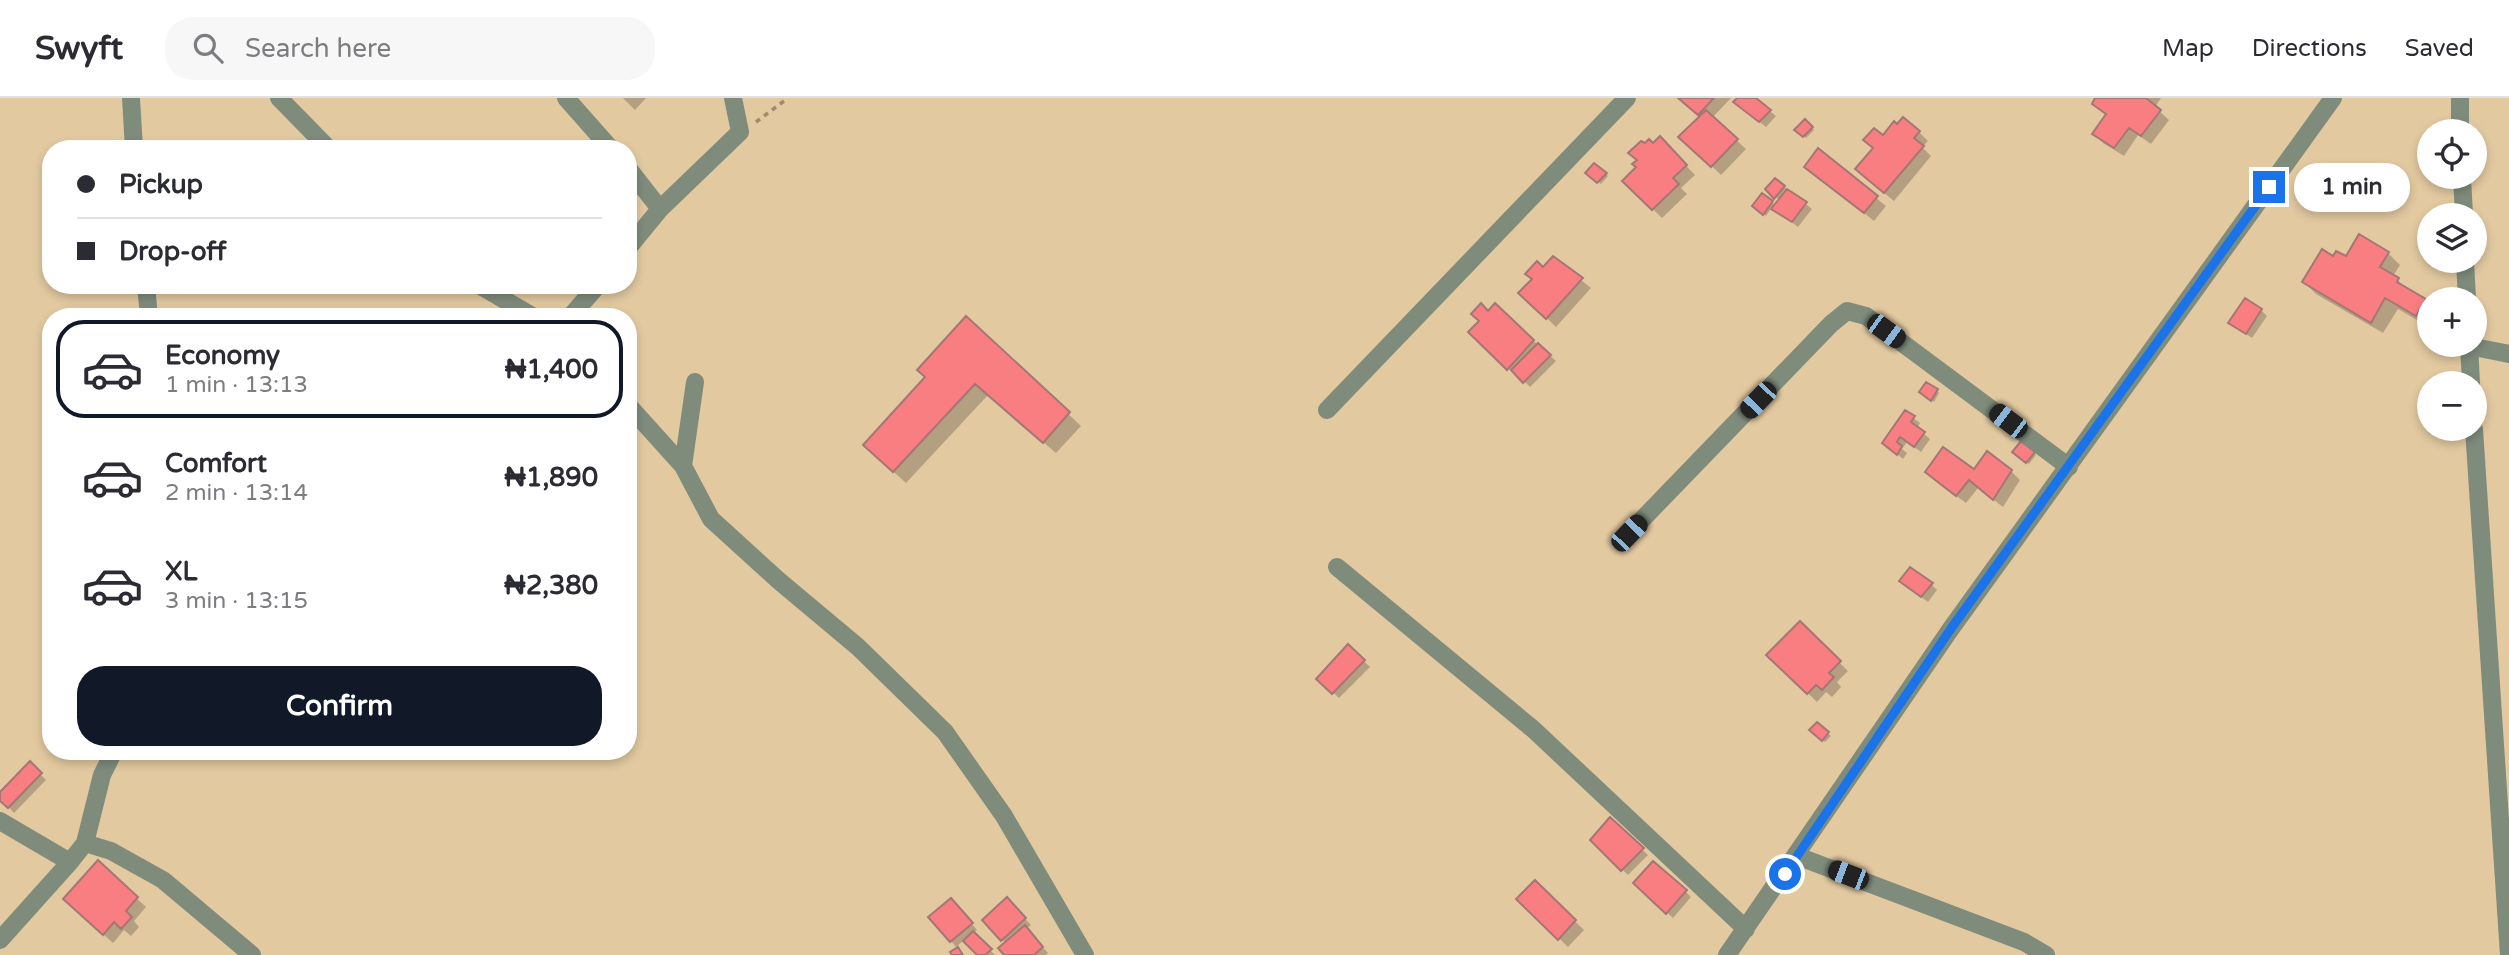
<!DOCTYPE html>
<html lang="en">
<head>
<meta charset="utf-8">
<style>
	body { margin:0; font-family:"Varela Round",sans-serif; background:#f7f7f7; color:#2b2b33; height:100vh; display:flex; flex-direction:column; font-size:26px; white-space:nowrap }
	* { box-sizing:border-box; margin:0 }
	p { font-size:23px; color:#7c7c81 }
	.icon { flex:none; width:38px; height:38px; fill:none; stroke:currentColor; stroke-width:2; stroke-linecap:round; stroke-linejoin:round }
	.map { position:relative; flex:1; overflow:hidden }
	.drawer { position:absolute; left:42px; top:210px; width:595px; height:452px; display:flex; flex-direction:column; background:#fff; border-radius:28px; box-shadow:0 4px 10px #0003 }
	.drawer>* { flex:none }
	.hud { position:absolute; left:42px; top:42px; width:595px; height:154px; border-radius:28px; box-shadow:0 4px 10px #0003; display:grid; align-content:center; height:154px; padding:0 35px; background:#fff }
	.tools { position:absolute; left:2417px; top:21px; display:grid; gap:14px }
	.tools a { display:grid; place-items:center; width:70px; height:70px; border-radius:50%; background:#fff; box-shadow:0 4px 10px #0003; font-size:35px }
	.end { position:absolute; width:32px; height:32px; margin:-16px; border:9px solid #1a73e8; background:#fff; box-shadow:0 0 0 4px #fff }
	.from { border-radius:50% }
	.bubble { position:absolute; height:49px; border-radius:24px; background:#fff; box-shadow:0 4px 10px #0003; font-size:23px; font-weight:800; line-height:49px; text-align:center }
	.car { position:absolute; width:21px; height:42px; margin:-21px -10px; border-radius:9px; box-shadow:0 0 5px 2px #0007; background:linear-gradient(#222 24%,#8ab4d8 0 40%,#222 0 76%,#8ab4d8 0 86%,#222 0) }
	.hud b { display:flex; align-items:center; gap:24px; height:66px; font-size:26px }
	.hud b+b { border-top:2px solid #e1e1e2 }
	.hud i { width:18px; height:18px; background:#2b2b33 }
	ul { padding:12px 0 0; list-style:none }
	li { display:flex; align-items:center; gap:21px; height:98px; margin:0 14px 10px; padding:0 21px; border:4px solid transparent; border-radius:28px }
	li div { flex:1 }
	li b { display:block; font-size:26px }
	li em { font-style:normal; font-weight:800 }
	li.active { border-color:#111827 }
	li>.icon { width:63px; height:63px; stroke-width:1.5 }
	.cta { display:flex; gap:14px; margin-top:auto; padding:14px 35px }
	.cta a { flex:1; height:80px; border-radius:28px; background:#111827; color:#fff; font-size:28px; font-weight:800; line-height:80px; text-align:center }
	header { display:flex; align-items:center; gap:42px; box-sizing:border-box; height:98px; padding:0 35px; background:#fff; border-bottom:2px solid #e1e1e2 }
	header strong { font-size:33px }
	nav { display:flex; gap:38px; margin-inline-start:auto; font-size:24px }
	.search { width:490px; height:63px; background:#f7f7f7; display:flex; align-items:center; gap:18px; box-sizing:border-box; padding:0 24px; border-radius:28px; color:#7c7c81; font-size:26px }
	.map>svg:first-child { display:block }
	.shadow { fill:#0003 }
	.building { fill:#f87e81; stroke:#a67675; stroke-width:2 }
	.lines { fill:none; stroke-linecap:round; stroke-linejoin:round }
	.path { stroke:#a08c6c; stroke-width:3.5; stroke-dasharray:5 5; stroke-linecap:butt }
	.minor { stroke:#7f8c7c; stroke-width:18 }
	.route { stroke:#1a73e8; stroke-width:9 }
</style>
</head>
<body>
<header>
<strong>Swyft</strong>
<div class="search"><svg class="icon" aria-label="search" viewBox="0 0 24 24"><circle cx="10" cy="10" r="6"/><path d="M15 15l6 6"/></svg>Search here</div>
<nav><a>Map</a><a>Directions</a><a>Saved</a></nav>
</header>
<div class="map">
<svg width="2509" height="857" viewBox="0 0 2509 857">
	<rect width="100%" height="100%" fill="#e2c9a0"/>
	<!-- shadow -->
	<path class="shadow" d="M623,0H646L635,12Z
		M1680,0H1731L1712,20L1746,51L1721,77L1681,39L1701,19Z
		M1739,0H1753L1776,18L1766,29L1741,9Z
		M2097,0H2161L2155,9L2169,22L2151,46L2138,37L2124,58L2103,45L2094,36L2107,18L2094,6Z
		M1805,24L1814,32L1806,40L1797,32Z
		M1919,34L1928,43L1922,49L1931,58L1894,103L1866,80L1874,51L1883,39Z
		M1660,41L1695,77L1681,90L1687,96L1662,120L1624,83L1638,70Z
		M1818,53L1886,108L1874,123L1806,68Z
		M1595,67L1608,78L1601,86L1587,75Z
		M1775,82L1812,111L1798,129L1772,109L1766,118L1755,108L1772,104L1776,108L1780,103L1768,91Z
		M2388,155L2400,167L2393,178L2410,194L2429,207V229L2398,211L2383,235L2316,196L2304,184L2334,160Z
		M1553,160L1591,190L1556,229L1521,195Z
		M1495,208L1556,263L1530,289L1518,277L1517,279L1471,234Z
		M2261,212L2267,218L2252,240L2230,225Z
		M966,220L1081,328L1056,355L988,297L906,385L877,359Z
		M1937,293L1939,295L1934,304L1924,296Z
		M1905,314L1920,325L1917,330L1930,341L1921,354L1907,344L1902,351L1907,355L1903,361L1890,350Z
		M2021,345L2036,357L2029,366L2015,354Z
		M2011,373L2020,382L2003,409L1978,390L1966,405L1936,383L1974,374Z
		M1931,486L1937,492L1928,504L1907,489Z
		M1800,526L1848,573L1837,584L1841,589L1832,599L1826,594L1817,604L1768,557Z
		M1348,548L1370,569L1339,600L1319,581Z
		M1817,626L1831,638L1825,644L1811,632Z
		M30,666L46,682L14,715L0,700V697Z
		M1610,721L1648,757L1628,777L1592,742Z
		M98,765L146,809L134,823L139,829L131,838L124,832L113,845L74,810Z
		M1535,784L1584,832L1568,849L1519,801Z
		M1635,785L1685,793L1691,799L1673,820Z
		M1007,802L1031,827L1026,831L1048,855L1046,857H1006V845L985,822Z
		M957,808L977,832L973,835L995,857H979L964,842L956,849L931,819Z"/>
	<!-- building -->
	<path class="building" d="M1678,0H1714L1698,17Z
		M1737,0H1756L1771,12L1759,24L1733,4Z
		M2095,0H2146L2161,12L2141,38L2129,30L2114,50L2092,36L2106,16L2092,6Z
		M1706,12L1738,41L1711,69L1678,39Z
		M1903,19L1920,33L1914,40L1924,48L1884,95L1855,71L1873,50L1863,42L1874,30L1883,37L1894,23L1897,26Z
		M1805,21L1813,29L1803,39L1794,32Z
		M1660,38L1687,67L1673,80L1679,86L1652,112L1622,83L1636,69L1632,66L1637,62L1628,55L1641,43L1645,45L1649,41L1653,45Z
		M1818,50L1878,98L1864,115L1804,69Z
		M1594,65L1607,75L1597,85L1585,75Z
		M1775,80L1785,88L1774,101L1765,91Z
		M1787,91L1807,104L1792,124L1771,111Z
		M1762,95L1773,103L1763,117L1752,108Z
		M2359,136L2389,154L2380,169L2399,180L2397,184L2426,201L2416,218L2385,200L2371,225L2302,184L2322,151L2333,158L2336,153L2346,158Z
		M1553,158L1583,180L1546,221L1518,195L1532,181L1525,176L1537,163L1543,169Z
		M2245,200L2262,211L2246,236L2228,225Z
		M1481,205L1488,213L1495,205L1534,242L1507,272L1468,234L1479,223L1471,216Z
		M966,218L1070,314L1043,345L975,286L893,374L863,347L925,279L917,272Z
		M1538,245L1551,257L1523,285L1511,272Z
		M1926,284L1938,291L1931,303L1919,294Z
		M1905,312L1915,318L1911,324L1925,334L1914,349L1900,339L1897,344L1902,348L1897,357L1882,345Z
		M2021,343L2035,354L2026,365L2012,354Z
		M1943,349L1974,371L1987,353L2012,372L1993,402L1969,382L1956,398L1925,374Z
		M1910,469L1933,485L1921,499L1899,483Z
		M1800,523L1841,563L1829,575L1834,579L1822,592L1816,587L1807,596L1766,557Z
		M1348,546L1365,562L1332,596L1316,581Z
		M1817,624L1829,634L1822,643L1809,632Z
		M30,663L42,675L8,710L0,703V694Z
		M1610,719L1644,750L1621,773L1590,742Z
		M98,762L138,799L126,813L132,819L121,831L114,824L103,837L63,801Z
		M1653,763L1687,792L1666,816L1633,785Z
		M1535,782L1576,822L1558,842L1516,801Z
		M1007,799L1026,820L1001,843L982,822Z
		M951,800L973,825L950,844L928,819Z
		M1025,827L1043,849L1034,857H1004L998,850Z
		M973,833L992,851L985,857H977L963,843Z
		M958,849L963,857H952L950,854Z"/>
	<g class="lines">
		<!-- path -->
		<path class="path" d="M756,24L788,0"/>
		<!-- minor -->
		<path class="minor" d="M131,0L134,51
			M279,0L329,51
			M566,0L611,51
			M2460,0V33
			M628,70L660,111
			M2462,79L2464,117
			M628,150L660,111L740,34L733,0
			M2465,163L2467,201
			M146,187L149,219
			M479,187L534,219
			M570,219L598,187
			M2469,247L2471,285
			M2469,248L2509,256
			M628,307L683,368L711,421L778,482L858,549L945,634L1004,718L1085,857
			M1327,312L1627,0
			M2474,331L2509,857
			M683,368L695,284
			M1629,435L1831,226L1847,213L1866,218L2069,369
			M1337,469L1533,631L1746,831
			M0,723L70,764
			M85,745L111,753L163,782L252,857
			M1797,758L2024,844L2046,857
			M0,842L70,764L85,745L102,677L114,653
			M1727,857L1950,532L2333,0"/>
	</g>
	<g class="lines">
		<!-- route -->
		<path class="route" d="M1785,776L1950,532L2269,89"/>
	</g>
</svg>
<div class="tools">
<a><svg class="icon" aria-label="locate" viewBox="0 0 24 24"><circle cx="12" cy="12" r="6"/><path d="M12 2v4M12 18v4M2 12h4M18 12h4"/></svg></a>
<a><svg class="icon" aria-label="layers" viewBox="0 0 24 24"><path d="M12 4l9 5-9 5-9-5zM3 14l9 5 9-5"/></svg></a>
<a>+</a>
<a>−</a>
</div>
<i class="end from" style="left:1785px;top:776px"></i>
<i class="end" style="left:2269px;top:89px"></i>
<div class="bubble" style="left:2294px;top:65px;width:116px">1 min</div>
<i class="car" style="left:1886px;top:233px;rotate:126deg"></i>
<i class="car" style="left:1758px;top:302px;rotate:224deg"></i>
<i class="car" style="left:2008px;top:323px;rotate:307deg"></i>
<i class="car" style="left:1629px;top:435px;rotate:44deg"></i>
<i class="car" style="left:1848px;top:777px;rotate:291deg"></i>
<div class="hud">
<b><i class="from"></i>Pickup</b>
<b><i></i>Drop-off</b>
</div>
<section class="drawer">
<ul>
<li class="active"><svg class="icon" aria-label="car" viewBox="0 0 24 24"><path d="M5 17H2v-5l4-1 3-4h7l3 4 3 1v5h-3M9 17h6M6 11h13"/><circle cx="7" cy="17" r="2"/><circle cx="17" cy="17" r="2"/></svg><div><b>Economy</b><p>1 min · 13:13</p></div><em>₦1,400</em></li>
<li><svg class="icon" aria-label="car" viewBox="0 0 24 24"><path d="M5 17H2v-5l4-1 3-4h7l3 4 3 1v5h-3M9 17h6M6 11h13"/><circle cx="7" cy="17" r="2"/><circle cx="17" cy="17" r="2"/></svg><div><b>Comfort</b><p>2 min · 13:14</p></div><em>₦1,890</em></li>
<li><svg class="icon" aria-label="car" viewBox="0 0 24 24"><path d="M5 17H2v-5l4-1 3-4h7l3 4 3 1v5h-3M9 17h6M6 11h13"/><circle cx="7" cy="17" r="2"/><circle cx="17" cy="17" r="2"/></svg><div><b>XL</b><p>3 min · 13:15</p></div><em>₦2,380</em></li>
</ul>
<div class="cta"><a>Confirm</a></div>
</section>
</div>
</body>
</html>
